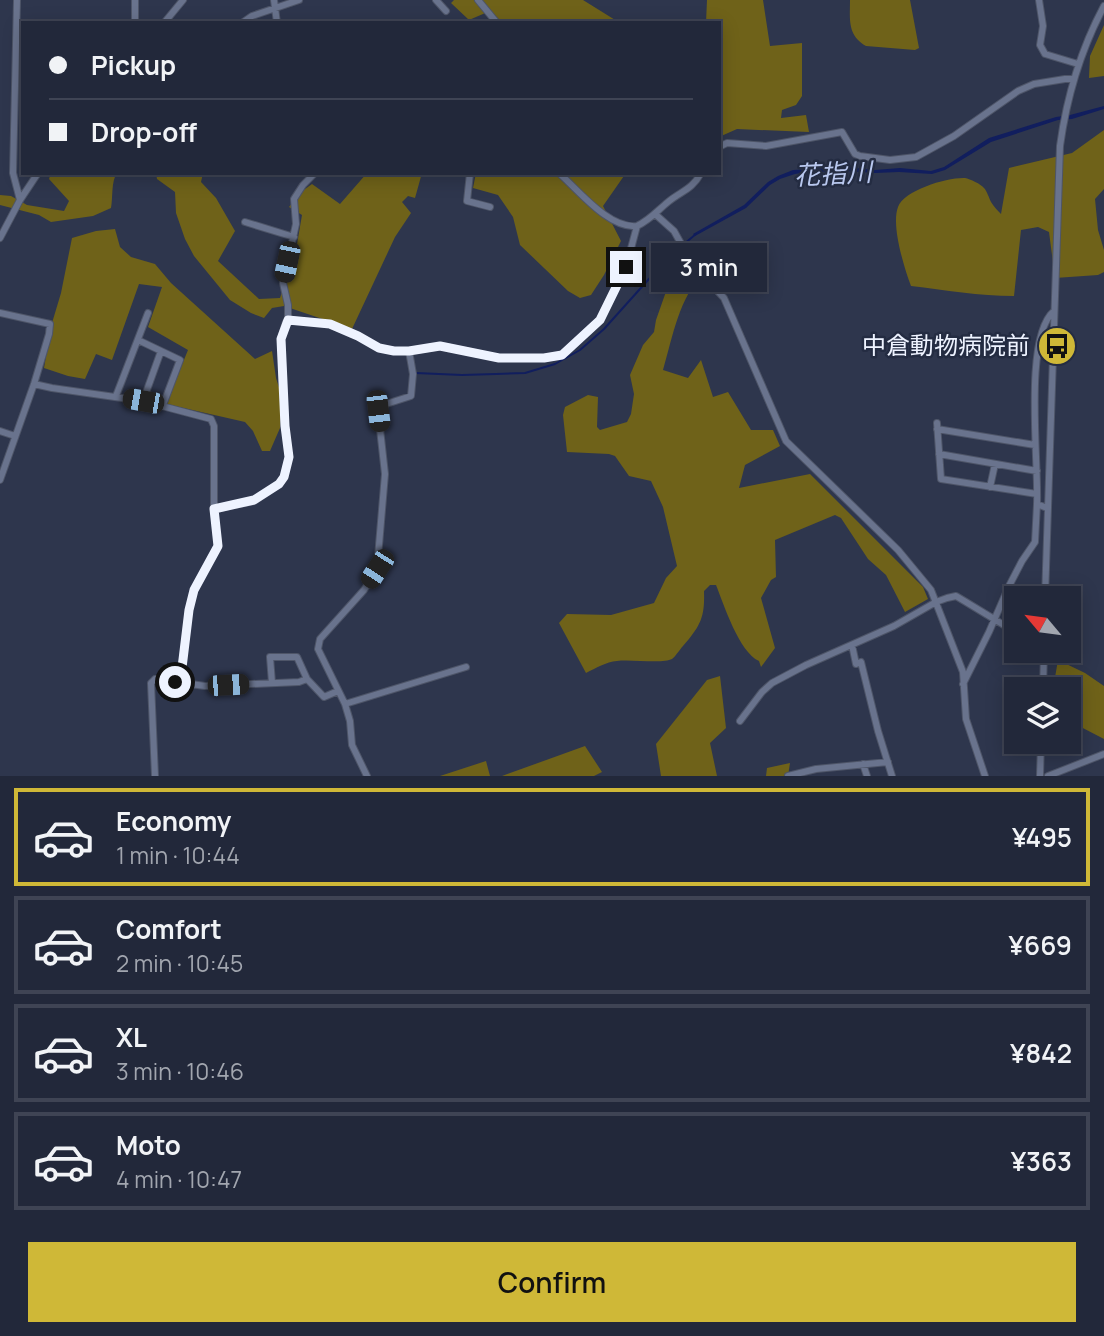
<!DOCTYPE html>
<html lang="en">
<head>
<meta charset="utf-8">
<style>
	body { margin:0; font-family:Manrope,"Noto Sans JP",sans-serif; background:#2a3042; color:#f1f3f6; height:100vh; display:flex; flex-direction:column; font-size:26px; white-space:nowrap }
	* { box-sizing:border-box; margin:0 }
	p { font-size:23px; color:#a2a6af }
	.icon { flex:none; width:38px; height:38px; fill:none; stroke:currentColor; stroke-width:2; stroke-linecap:round; stroke-linejoin:round }
	.map { position:relative; height:776px; overflow:hidden }
	.sheet { display:flex; flex-direction:column; background:#22283a; flex:1 }
	.sheet>* { flex:none }
	.banner { position:absolute; left:21px; top:21px; width:700px; height:154px; border-radius:0px; box-shadow:0 4px 18px #0003,0 0 0 2px #3f4454; display:grid; align-content:center; height:154px; padding:0 28px; background:#22283a }
	.needle { width:46px; rotate:299deg }
	.buttons { position:absolute; left:1004px; top:586px; display:grid; gap:14px }
	.buttons a { display:grid; place-items:center; width:77px; height:77px; border-radius:0px; background:#22283a; box-shadow:0 4px 18px #0003,0 0 0 2px #3f4454; font-size:35px }
	.end { position:absolute; width:32px; height:32px; margin:-16px; border:9px solid #eef3ff; background:#111; box-shadow:0 0 0 4px #111 }
	.from { border-radius:50% }
	.bubble { position:absolute; height:49px; border-radius:0px; background:#22283a; box-shadow:0 4px 18px #0003,0 0 0 2px #3f4454; font-size:23px; font-weight:600; line-height:49px; text-align:center }
	.car { position:absolute; width:21px; height:42px; margin:-21px -10px; border-radius:9px; box-shadow:0 0 5px 2px #0007; background:linear-gradient(#222 24%,#8ab4d8 0 40%,#222 0 76%,#8ab4d8 0 86%,#222 0) }
	.banner b { display:flex; align-items:center; gap:24px; height:66px; font-size:26px }
	.banner b+b { border-top:2px solid #3f4454 }
	.banner i { width:18px; height:18px; background:#f1f3f6 }
	ul { padding:12px 0 0; list-style:none }
	li { display:flex; align-items:center; gap:21px; height:98px; margin:0 14px 10px; padding:0 14px; border:4px solid #3f4454; border-radius:0px }
	li div { flex:1 }
	li b { display:block; font-size:26px }
	li em { font-style:normal; font-weight:600 }
	li.selected { border-color:#cfb837 }
	li>.icon { width:63px; height:63px; stroke-width:1.5 }
	.primary-button { display:flex; gap:14px; margin-top:auto; padding:14px 28px }
	.primary-button a { flex:1; height:80px; border-radius:0px; background:#cfb837; color:#111; font-size:28px; font-weight:600; line-height:80px; text-align:center }
	.map>svg:first-child { display:block }
	.green { fill:#6f6219 }
	.water { fill:#111e5e }
	.lines { fill:none; stroke-linecap:round; stroke-linejoin:round }
	.stream { stroke:#111e5e; stroke-width:2 }
	.minor-casing { stroke:#4e5568; stroke-width:8 }
	.minor { stroke:#69738d; stroke-width:6 }
	.route { stroke:#eef3ff; stroke-width:9 }
	.labels { text-anchor:middle; stroke-width:5; stroke-linejoin:round; paint-order:stroke }
	.poi-label { font-size:24px; fill:#eef3ff; stroke:#242c42; text-anchor:end }
	.water-label { font-size:26px; font-style:italic; fill:#b9c8ef; stroke:#242c42 }
</style>
</head>
<body>
<div class="map">
<svg width="1104" height="776" viewBox="0 0 1104 776">
	<rect width="100%" height="100%" fill="#2e364d"/>
	<!-- green -->
	<path class="green" d="M454,0H583L620,23H503L490,11L469,20L451,3Z
		M707,0H763L770,46L802,43V96L796,105L782,110L781,118L806,115L809,132L737,129L719,137V23H706Z
		M850,0H910L919,48L915,50L866,46C847,35 850,19 850,0Z
		M1104,25V76L1089,78L1090,56Z
		M1104,130V189L1095,199L1098,230L1104,250V272L1098,275L1055,278L1049,232L1038,227L1021,230L1014,296C979,296 945,290 911,286C904,267 891,226 898,207C904,190 948,177 965,178C970,179 981,184 984,188C987,191 989,198 991,202C994,207 998,211 1001,214L1009,168L1072,153Z
		M51,173H117C111,181 113,198 111,208L93,216L51,222L39,215L0,205V195L11,196L27,205L64,211L69,201L49,179Z
		M156,173H203L201,182L216,198L235,231L218,261L259,299L280,298L296,250L302,215L289,207L301,192L312,184L340,204L367,173H422L415,198L408,196L402,202L411,213L395,237L352,329L284,306L272,308L264,318L251,313L230,300L194,256L185,239L176,213L175,192L157,179Z
		M476,173H626L603,206L621,241L604,275L591,295L580,298L568,291L520,245L513,217L498,195L473,188Z
		M115,229L120,247L131,257L155,264L171,283L255,359L272,351L276,378L282,397L280,428L270,451H262L253,431L245,422L166,404L188,350L148,327L162,287L139,284L112,360L96,354L85,379L68,376L44,368L52,323L61,293L72,238L96,231Z
		M700,252L719,268L712,276L705,271C679,297 673,336 663,370L688,378L701,360L713,397L728,392L751,430H773L780,446L745,465L739,488L810,474L923,587L928,599L905,612L886,575L868,559L841,518L835,515L775,540L776,577L771,580L761,598L775,648L761,667L759,661C739,652 724,605 716,585H710L704,591C705,618 700,626 683,646C680,649 676,656 672,659C663,664 630,659 617,661C606,662 596,668 586,673L559,623L567,614L611,615L654,603L666,578L677,566L663,507L651,481L629,476L615,456L609,454L567,452L563,415L565,407L588,395L598,397L597,427L600,430L627,422L631,414L634,394L630,375L643,345L654,332L656,320L675,266L681,261Z
		M1058,660L1085,673L1104,686V739L1077,725L1069,716V690L1053,689Z
		M720,676L726,728L710,743L717,776H661L656,744L707,680Z
		M585,746L602,772L594,776H502Z
		M486,761L490,776H440Z
		M790,763L788,776H766L767,768Z"/>
	<!-- water -->
	<path class="water" d="M1104,106V109L1072,119L1058,120L991,142L945,170L932,174L899,172L875,173L845,171L807,172L795,174L780,179L770,185L746,208L695,236L693,234L744,205L768,182L778,176L793,170L846,167L875,170L900,168L931,171L944,167L989,138L1056,117L1070,115Z"/>
	<g class="lines">
		<!-- stream -->
		<path class="stream" d="M684,244L696,234
			M416,373L462,375L496,374L525,373L555,364L580,350L604,329L657,270L664,258L680,248"/>
		<defs>
			<path id="minor" d="M17,0L13,173L20,200
				M135,0V23
				M274,0L277,23
				M436,0L446,11
				M478,0L497,23
				M1039,0L1043,26L1040,45L1045,54L1078,64
				M164,23L183,0
				M242,23L252,16L299,0
				M719,147L727,143L766,146L842,132L855,154L860,156L890,160L916,157L954,136L1018,91L1034,84L1065,79H1073
				M470,173L467,201L490,207
				M559,173C579,191 609,229 637,226
				M655,214L674,231L693,265L724,298L786,441L898,550L931,590L963,672L966,719L985,776
				M245,222L294,237
				M0,238L20,200L38,173
				M0,313L50,324L49,334L34,384L0,480
				M288,320V305L283,283L296,224L294,199L303,185L315,173
				M138,340L180,360L163,405
				M34,384L52,388L143,401L211,419L214,426V509
				M116,396L148,313
				M143,401L161,351
				M937,423L941,479L1037,494
				M937,429L1035,445
				M0,431L15,436
				M939,454L1037,471
				M990,487L995,464
				M1047,508L1037,504C1039,463 1023,337 1054,311
				M1045,598L1060,146C1067,95 1080,51 1104,6
				M852,645L856,664L861,662L878,731L892,776
				M178,683L181,675L189,610L194,590L218,546L214,509L254,501L279,484L284,477L289,457L285,426L281,339L286,322L290,320L330,324L358,336L379,348L394,351H409L441,346L499,358H544L562,355L600,320L626,267L637,226C650,220 657,211 668,202C681,191 692,190 701,173
				M272,683L270,657H297L307,679L324,697L338,691
				M963,684L989,632L1009,586L1022,561L1035,542L1037,504
				M1043,690L1044,651
				M345,704L466,667
				M740,721L762,692L772,683L806,665L894,626L936,602L947,598L956,596L966,602L1017,633
				M863,764L867,776
				M155,776L151,683L155,679L205,686L299,682L307,679
				M367,776L352,745L350,721L345,704L318,649L320,639L364,590L377,569L385,474L378,411L383,405L411,396L413,374L409,351
				M788,776L816,769L888,762
				M1040,776L1041,742
				M1048,776L1104,754"/>
		</defs>
		<!-- minor casing -->
		<use href="#minor" class="minor-casing"/>
		<!-- minor -->
		<use href="#minor" class="minor"/>
	</g>
	<g class="lines">
		<!-- route -->
		<path class="route" d="M175,682L178,683L181,676L189,610L194,590L218,546L214,509L254,500L279,484L284,477L289,457L285,426L281,339L288,320L330,324L358,336L379,348L394,351H409L440,346L499,358H544L562,355L600,320L626,267"/>
	</g>
	<!-- icons -->
	<defs>
		<symbol id="bus-disc" viewBox="-11 -11 22 22"><circle r="9.5" fill="#cfb837" stroke="#242c42"/><path d="M-5-6H5V4H4V6H2V4H-2V6H-4V4H-5ZM-3.5-4V0h7V-4ZM-3.5 1.2v1.5H-2V1.2ZM2 1.2v1.5H3.5V1.2Z" fill="#111"/></symbol>
	</defs>
	<g fill-rule="evenodd">
		<use href="#bus-disc" x="1035" y="324" width="44" height="44"/>
	</g>
	<g class="labels">
		<!-- poi labels -->
		<g class="poi-label">
			<text x="1030" y="354">中倉動物病院前</text>
		</g>
		<!-- water labels -->
		<g class="water-label">
			<text transform="translate(833 174) rotate(-3)" y="9">花指川</text>
		</g>
	</g>
</svg>
<div class="buttons">
<a><svg class="needle" viewBox="-14 -14 28 28"><path d="M0-13l5 13h-10z" fill="#e53935"/><path d="M0 13l5-13h-10z" fill="#a2a6af"/></svg></a>
<a><svg class="icon" aria-label="layers" viewBox="0 0 24 24"><path d="M12 4l9 5-9 5-9-5zM3 14l9 5 9-5"/></svg></a>
</div>
<i class="end from" style="left:175px;top:682px"></i>
<i class="end" style="left:626px;top:267px"></i>
<div class="bubble" style="left:651px;top:243px;width:116px">3 min</div>
<i class="car" style="left:287px;top:262px;rotate:192deg"></i>
<i class="car" style="left:143px;top:401px;rotate:280deg"></i>
<i class="car" style="left:378px;top:411px;rotate:173deg"></i>
<i class="car" style="left:377px;top:569px;rotate:213deg"></i>
<i class="car" style="left:228px;top:685px;rotate:87deg"></i>
<div class="banner">
<b><i class="from"></i>Pickup</b>
<b><i></i>Drop-off</b>
</div>
</div>
<section class="sheet">
<ul>
<li class="selected"><svg class="icon" aria-label="car" viewBox="0 0 24 24"><path d="M5 17H2v-5l4-1 3-4h7l3 4 3 1v5h-3M9 17h6M6 11h13"/><circle cx="7" cy="17" r="2"/><circle cx="17" cy="17" r="2"/></svg><div><b>Economy</b><p>1 min · 10:44</p></div><em>¥495</em></li>
<li><svg class="icon" aria-label="car" viewBox="0 0 24 24"><path d="M5 17H2v-5l4-1 3-4h7l3 4 3 1v5h-3M9 17h6M6 11h13"/><circle cx="7" cy="17" r="2"/><circle cx="17" cy="17" r="2"/></svg><div><b>Comfort</b><p>2 min · 10:45</p></div><em>¥669</em></li>
<li><svg class="icon" aria-label="car" viewBox="0 0 24 24"><path d="M5 17H2v-5l4-1 3-4h7l3 4 3 1v5h-3M9 17h6M6 11h13"/><circle cx="7" cy="17" r="2"/><circle cx="17" cy="17" r="2"/></svg><div><b>XL</b><p>3 min · 10:46</p></div><em>¥842</em></li>
<li><svg class="icon" aria-label="car" viewBox="0 0 24 24"><path d="M5 17H2v-5l4-1 3-4h7l3 4 3 1v5h-3M9 17h6M6 11h13"/><circle cx="7" cy="17" r="2"/><circle cx="17" cy="17" r="2"/></svg><div><b>Moto</b><p>4 min · 10:47</p></div><em>¥363</em></li>
</ul>
<div class="primary-button"><a>Confirm</a></div>
</section>
</body>
</html>
